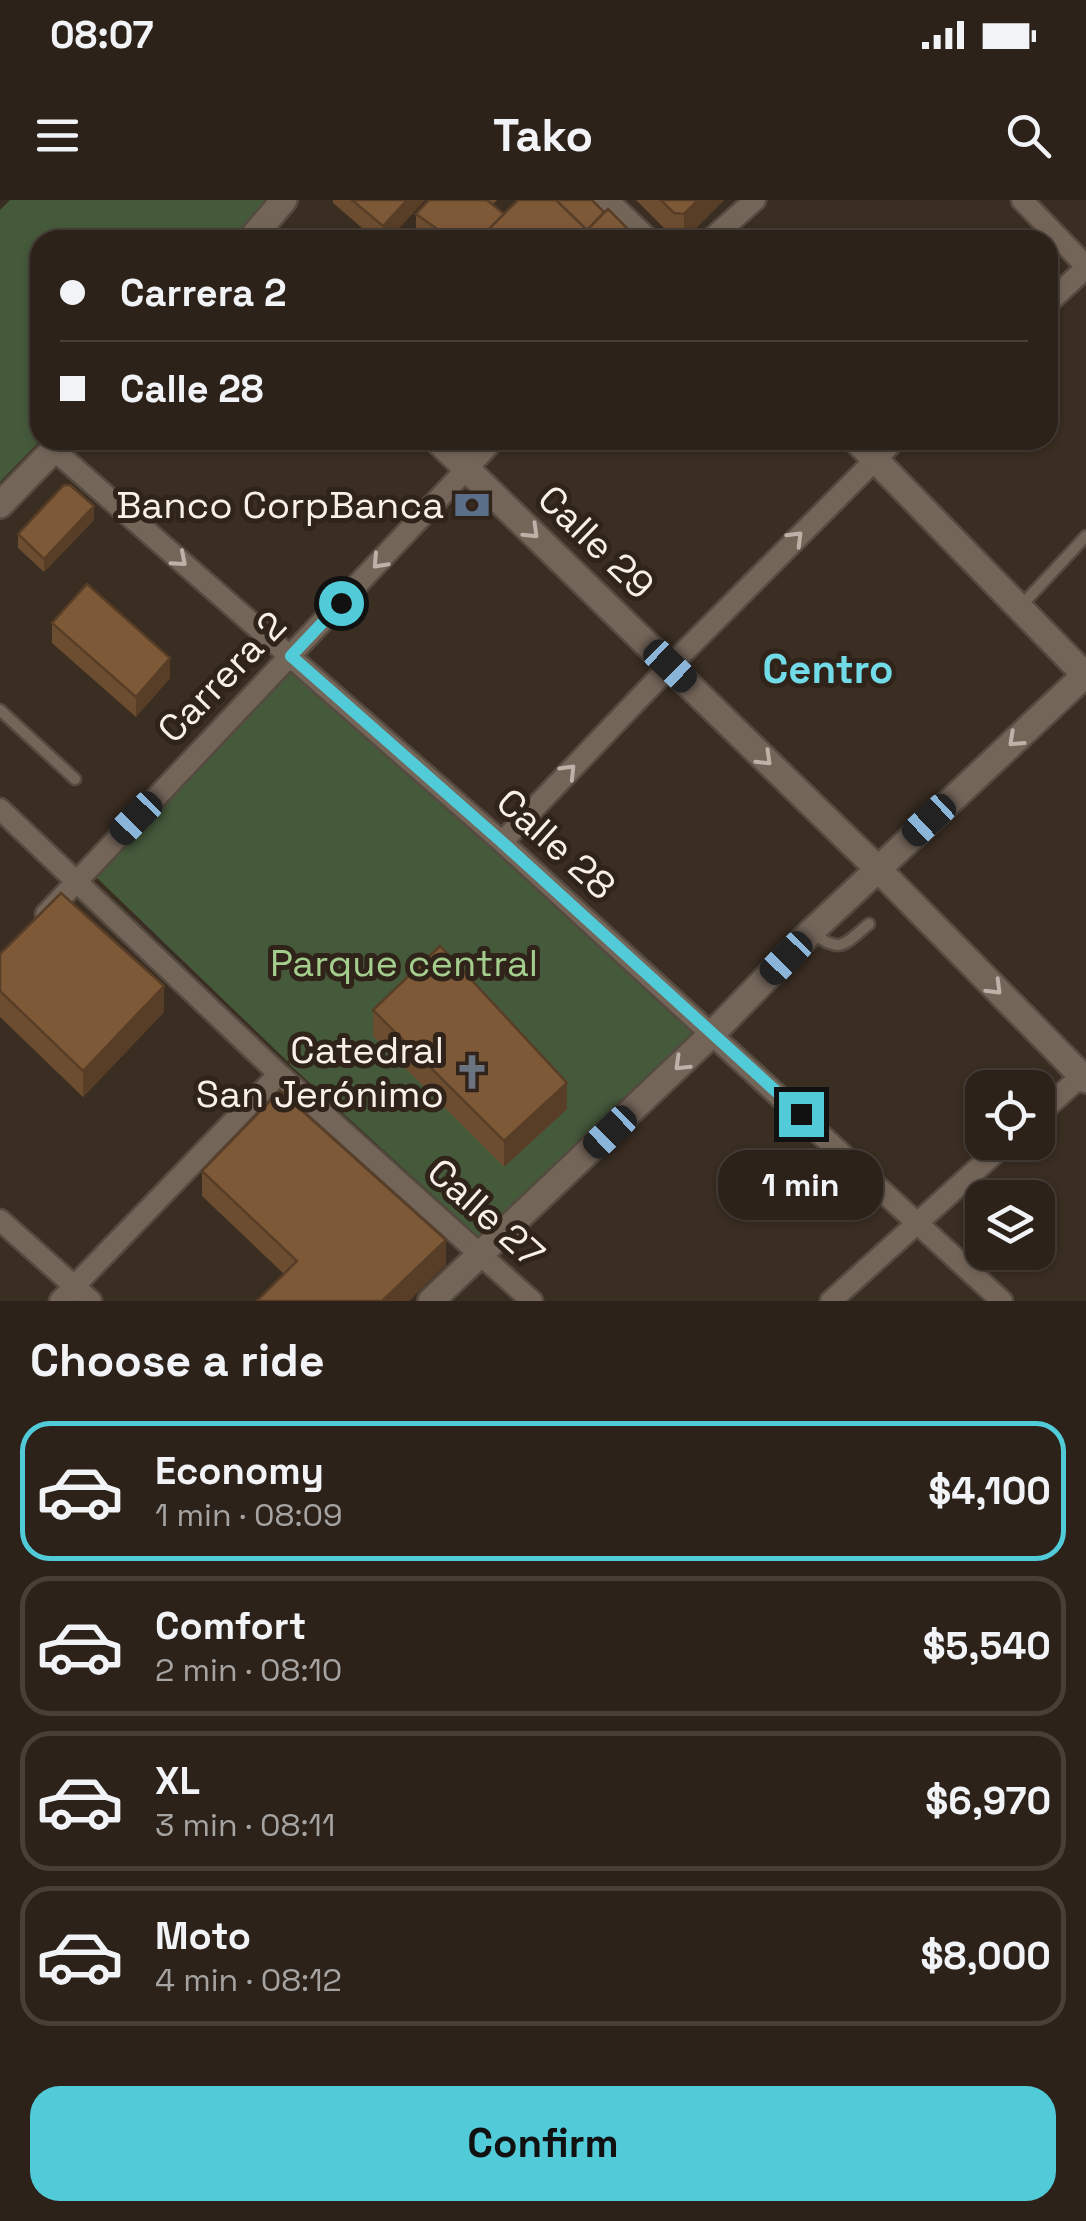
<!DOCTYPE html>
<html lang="en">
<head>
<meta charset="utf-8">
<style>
	body { margin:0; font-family:"Space Grotesk",sans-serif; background:#342a23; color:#f1f3f6; height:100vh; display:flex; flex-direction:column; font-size:38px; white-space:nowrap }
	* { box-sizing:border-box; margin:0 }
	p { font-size:32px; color:#a6a4a2 }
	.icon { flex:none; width:55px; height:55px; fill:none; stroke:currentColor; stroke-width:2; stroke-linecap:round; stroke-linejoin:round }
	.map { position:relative; height:1101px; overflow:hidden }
	.side { display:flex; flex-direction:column; background:#2c221a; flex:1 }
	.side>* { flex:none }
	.top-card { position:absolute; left:30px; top:30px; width:1028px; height:220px; border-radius:30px; box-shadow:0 2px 8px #0004,0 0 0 2px #483f39; display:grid; align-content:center; height:220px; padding:0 30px; background:#2c221a }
	.fabs { position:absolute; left:965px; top:870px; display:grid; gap:20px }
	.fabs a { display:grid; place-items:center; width:90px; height:90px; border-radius:20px; background:#2c221a; box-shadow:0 2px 8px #0004,0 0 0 2px #483f39; font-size:50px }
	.end { position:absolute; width:45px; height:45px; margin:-22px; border:12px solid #52cbd9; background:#111; box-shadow:0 0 0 5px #111 }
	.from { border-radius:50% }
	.bubble { position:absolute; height:70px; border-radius:30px; background:#2c221a; box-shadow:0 2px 8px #0004,0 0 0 2px #483f39; font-size:32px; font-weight:600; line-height:70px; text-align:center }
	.car { position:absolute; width:30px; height:60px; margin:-30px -15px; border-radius:12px; box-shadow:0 0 8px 2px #0007; background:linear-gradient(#222 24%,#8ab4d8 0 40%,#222 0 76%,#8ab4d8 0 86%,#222 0) }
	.top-card b { display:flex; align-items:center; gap:35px; height:95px; font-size:38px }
	.top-card b+b { border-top:2px solid #483f39 }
	.top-card i { width:25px; height:25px; background:#f1f3f6 }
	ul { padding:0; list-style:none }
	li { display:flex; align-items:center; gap:30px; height:140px; margin:0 20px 15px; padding:0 10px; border:5px solid #483f39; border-radius:30px }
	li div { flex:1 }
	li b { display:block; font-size:38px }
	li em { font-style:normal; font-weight:600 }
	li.active { border-color:#52cbd9 }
	li>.icon { width:90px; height:90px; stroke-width:1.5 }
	h2 { padding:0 30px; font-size:45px; line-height:120px }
	.primary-button { display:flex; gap:20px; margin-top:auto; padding:20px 30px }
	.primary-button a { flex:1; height:115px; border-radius:30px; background:#52cbd9; color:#111; font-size:40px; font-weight:600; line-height:115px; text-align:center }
	.status { display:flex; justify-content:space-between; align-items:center; height:70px; padding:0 50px; background:#2c221a; direction:ltr }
	.status svg { height:28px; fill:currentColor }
	header { display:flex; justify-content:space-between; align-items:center; height:130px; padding:0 30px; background:#2c221a; font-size:45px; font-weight:600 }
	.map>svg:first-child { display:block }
	.green { fill:#45593b }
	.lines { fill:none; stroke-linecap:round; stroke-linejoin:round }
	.service-casing { stroke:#554a40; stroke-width:15 }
	.minor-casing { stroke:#554a40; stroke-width:25 }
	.tertiary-casing { stroke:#554a40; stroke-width:30 }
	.service { stroke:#746559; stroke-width:10 }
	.minor { stroke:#746559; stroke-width:20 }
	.tertiary { stroke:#746559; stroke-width:25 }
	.wall { fill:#6c4d30 }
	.shaded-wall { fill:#583e27 }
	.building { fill:#7e5938; stroke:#583e27; stroke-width:2.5 }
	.oneway { stroke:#bdb1a8 }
	.route { stroke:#52cbd9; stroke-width:12 }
	.labels { text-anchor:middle; stroke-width:10; stroke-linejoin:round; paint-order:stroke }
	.poi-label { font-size:38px; fill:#f9f0e9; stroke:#302319; text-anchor:end }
	.street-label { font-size:38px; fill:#f9f0e9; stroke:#302319 }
	.park-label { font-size:38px; fill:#a3ce8e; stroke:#302319 }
	.neighbourhood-label { font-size:40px; font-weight:bold; fill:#71dce8; stroke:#302319 }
</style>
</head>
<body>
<div class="status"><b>08:07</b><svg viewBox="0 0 49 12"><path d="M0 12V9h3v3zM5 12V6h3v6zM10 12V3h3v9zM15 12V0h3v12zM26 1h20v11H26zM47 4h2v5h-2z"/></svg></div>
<header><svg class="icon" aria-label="menu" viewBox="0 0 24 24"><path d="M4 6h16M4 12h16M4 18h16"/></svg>Tako<svg class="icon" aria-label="search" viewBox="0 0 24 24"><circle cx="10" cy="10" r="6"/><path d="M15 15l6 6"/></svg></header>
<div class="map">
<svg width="1086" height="1101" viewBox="0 0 1086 1101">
	<rect width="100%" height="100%" fill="#3a2d22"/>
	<!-- green -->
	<path class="green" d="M10,0H269L235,40H40L41,240L0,282V10Z
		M292,463L700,831L483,1041L290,865L289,860L287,861L94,675Z"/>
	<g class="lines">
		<defs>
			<path id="service" d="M1021,406L1086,336
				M0,510L75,579
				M812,733C842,754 843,745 869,724"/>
			<path id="minor" d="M1022,0L1086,66
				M710,40L755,0
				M1048,103L1086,68
				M54,250L502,642L1002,1101
				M0,609L279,874L532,1101
				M502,642L670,466L895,240
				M46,714L494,240
				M1038,915L1086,872
				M0,1020L91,1101
				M60,1101L279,874
				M831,1101L1007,942"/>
			<path id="tertiary" d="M604,0L646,40
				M250,40L284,0
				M437,240L878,669L1086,880
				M856,240L1086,476
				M0,305L63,240
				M431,1101L713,833L811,732L1086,474"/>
		</defs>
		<!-- service casing -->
		<use href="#service" class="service-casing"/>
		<!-- minor casing -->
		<use href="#minor" class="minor-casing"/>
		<!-- tertiary casing -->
		<use href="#tertiary" class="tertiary-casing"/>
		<!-- service -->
		<use href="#service" class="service"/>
		<!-- minor -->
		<use href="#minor" class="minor"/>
		<!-- tertiary -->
		<use href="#tertiary" class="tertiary"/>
	</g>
	<!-- wall -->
	<path class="wall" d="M333,0H425L388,40H376L333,3Z
		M429,0H497L493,4L504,14L604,12L639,40H425L416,34V14Z
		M636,0H724L684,40L674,38Z
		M94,320L44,372L18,348V334Z
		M52,423L170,478L136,517L52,443Z
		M0,754L164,812L83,897L0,817Z
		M373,810L567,909L504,967L373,836Z
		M202,971L446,1065L284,1074L202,996Z"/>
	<!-- shaded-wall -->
	<path class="shaded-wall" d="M407,0H425L388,40H383V26Z
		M698,0H724L684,40V14Z
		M94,306V320L44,372V359Z
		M170,458V478L136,517V497Z
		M164,786V812L83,897V871Z
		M567,883V909L504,967V941Z
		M446,1040V1065L409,1101H382Z"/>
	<!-- building -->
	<path class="building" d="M352,0H407L383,26Z
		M429,0H487L504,14L478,40H453L416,14Z
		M518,0H556L587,30L608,9L639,40H478Z
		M556,0H592L604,12L587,30Z
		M661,0H698L684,14L674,13Z
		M64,285H70L94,306L44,359L18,334Z
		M87,384L170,458L136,497L52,423Z
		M61,693L164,786L83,871L0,791V754Z
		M440,746L567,883L504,941L373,810Z
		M280,891L446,1040L382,1101H257L297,1061L202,971Z"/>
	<!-- one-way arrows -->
	<defs><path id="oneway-chevron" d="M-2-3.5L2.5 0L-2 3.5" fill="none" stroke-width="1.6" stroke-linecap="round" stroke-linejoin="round" transform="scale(2.5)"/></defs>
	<g class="oneway">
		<use href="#oneway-chevron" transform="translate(532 332) rotate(44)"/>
		<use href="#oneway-chevron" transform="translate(796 338) rotate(-45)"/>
		<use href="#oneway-chevron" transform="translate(180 360) rotate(41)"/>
		<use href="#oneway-chevron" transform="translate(379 362) rotate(133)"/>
		<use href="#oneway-chevron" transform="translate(1015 540) rotate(137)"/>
		<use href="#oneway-chevron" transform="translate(765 559) rotate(44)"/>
		<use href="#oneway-chevron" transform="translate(569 571) rotate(-46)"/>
		<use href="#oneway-chevron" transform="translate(995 788) rotate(45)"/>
		<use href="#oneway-chevron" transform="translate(681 864) rotate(136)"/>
	</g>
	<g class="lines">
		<!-- route -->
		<path class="route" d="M341,403L291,456L502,642L801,914"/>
	</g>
	<!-- icons -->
	<defs>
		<symbol id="bank-bare" viewBox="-9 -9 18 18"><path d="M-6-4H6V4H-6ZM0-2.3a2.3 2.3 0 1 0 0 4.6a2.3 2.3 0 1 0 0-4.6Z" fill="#5c6f8a" stroke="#302319" stroke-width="2.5" paint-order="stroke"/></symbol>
		<symbol id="church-bare" viewBox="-9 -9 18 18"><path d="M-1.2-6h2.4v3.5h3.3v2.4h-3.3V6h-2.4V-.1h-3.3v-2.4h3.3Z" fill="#6b7280" stroke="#302319" stroke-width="2.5" paint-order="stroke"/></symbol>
	</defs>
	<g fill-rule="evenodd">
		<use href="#bank-bare" x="447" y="280" width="50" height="50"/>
		<use href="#church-bare" x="447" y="847" width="50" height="50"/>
	</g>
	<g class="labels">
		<!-- poi labels -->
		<g class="poi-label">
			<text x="444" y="318">Banco CorpBanca</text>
			<text x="444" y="863">Catedral<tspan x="444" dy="44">San Jerónimo</tspan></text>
		</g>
		<!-- street labels -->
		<g class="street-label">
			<text transform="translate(596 342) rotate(44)" y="13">Calle 29</text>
			<text transform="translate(222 477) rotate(-46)" y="13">Carrera 2</text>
			<text transform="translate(556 644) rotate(42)" y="13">Calle 28</text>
			<text transform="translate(486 1013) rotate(42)" y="13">Calle 27</text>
		</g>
		<!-- park labels -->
		<g class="park-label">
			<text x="404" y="776">Parque central</text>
		</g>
		<!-- neighbourhood labels -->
		<g class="neighbourhood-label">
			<text x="828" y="483">Centro</text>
		</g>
	</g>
</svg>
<div class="fabs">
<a><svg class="icon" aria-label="locate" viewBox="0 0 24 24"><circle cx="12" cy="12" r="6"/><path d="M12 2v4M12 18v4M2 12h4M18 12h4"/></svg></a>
<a><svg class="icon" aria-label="layers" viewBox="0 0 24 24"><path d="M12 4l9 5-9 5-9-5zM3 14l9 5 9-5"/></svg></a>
</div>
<i class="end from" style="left:341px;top:403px"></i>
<i class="end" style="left:801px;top:914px"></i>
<div class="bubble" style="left:718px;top:950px;width:165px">1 min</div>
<i class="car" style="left:670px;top:466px;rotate:134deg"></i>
<i class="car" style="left:136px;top:618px;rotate:224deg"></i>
<i class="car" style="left:929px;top:620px;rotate:227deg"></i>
<i class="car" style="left:786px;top:758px;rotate:224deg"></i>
<i class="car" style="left:610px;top:932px;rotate:226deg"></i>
<div class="top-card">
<b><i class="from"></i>Carrera 2</b>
<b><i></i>Calle 28</b>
</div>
</div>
<section class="side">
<h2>Choose a ride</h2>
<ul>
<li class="active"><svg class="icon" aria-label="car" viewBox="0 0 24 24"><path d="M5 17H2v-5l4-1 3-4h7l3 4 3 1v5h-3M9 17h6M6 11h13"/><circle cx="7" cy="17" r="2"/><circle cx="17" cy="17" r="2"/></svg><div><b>Economy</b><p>1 min · 08:09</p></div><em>$4,100</em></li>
<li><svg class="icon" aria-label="car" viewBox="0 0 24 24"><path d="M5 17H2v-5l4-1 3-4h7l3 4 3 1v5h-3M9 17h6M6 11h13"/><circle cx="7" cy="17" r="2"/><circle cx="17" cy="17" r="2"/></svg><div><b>Comfort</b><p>2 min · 08:10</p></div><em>$5,540</em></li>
<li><svg class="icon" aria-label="car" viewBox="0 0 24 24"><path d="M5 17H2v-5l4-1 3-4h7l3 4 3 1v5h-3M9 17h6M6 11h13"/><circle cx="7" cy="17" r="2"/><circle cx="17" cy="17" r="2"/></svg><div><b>XL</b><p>3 min · 08:11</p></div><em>$6,970</em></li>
<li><svg class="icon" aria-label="car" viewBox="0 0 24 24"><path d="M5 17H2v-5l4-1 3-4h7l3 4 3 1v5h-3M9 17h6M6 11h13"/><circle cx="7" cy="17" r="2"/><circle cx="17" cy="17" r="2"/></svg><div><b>Moto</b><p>4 min · 08:12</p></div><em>$8,000</em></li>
</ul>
<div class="primary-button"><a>Confirm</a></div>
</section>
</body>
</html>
